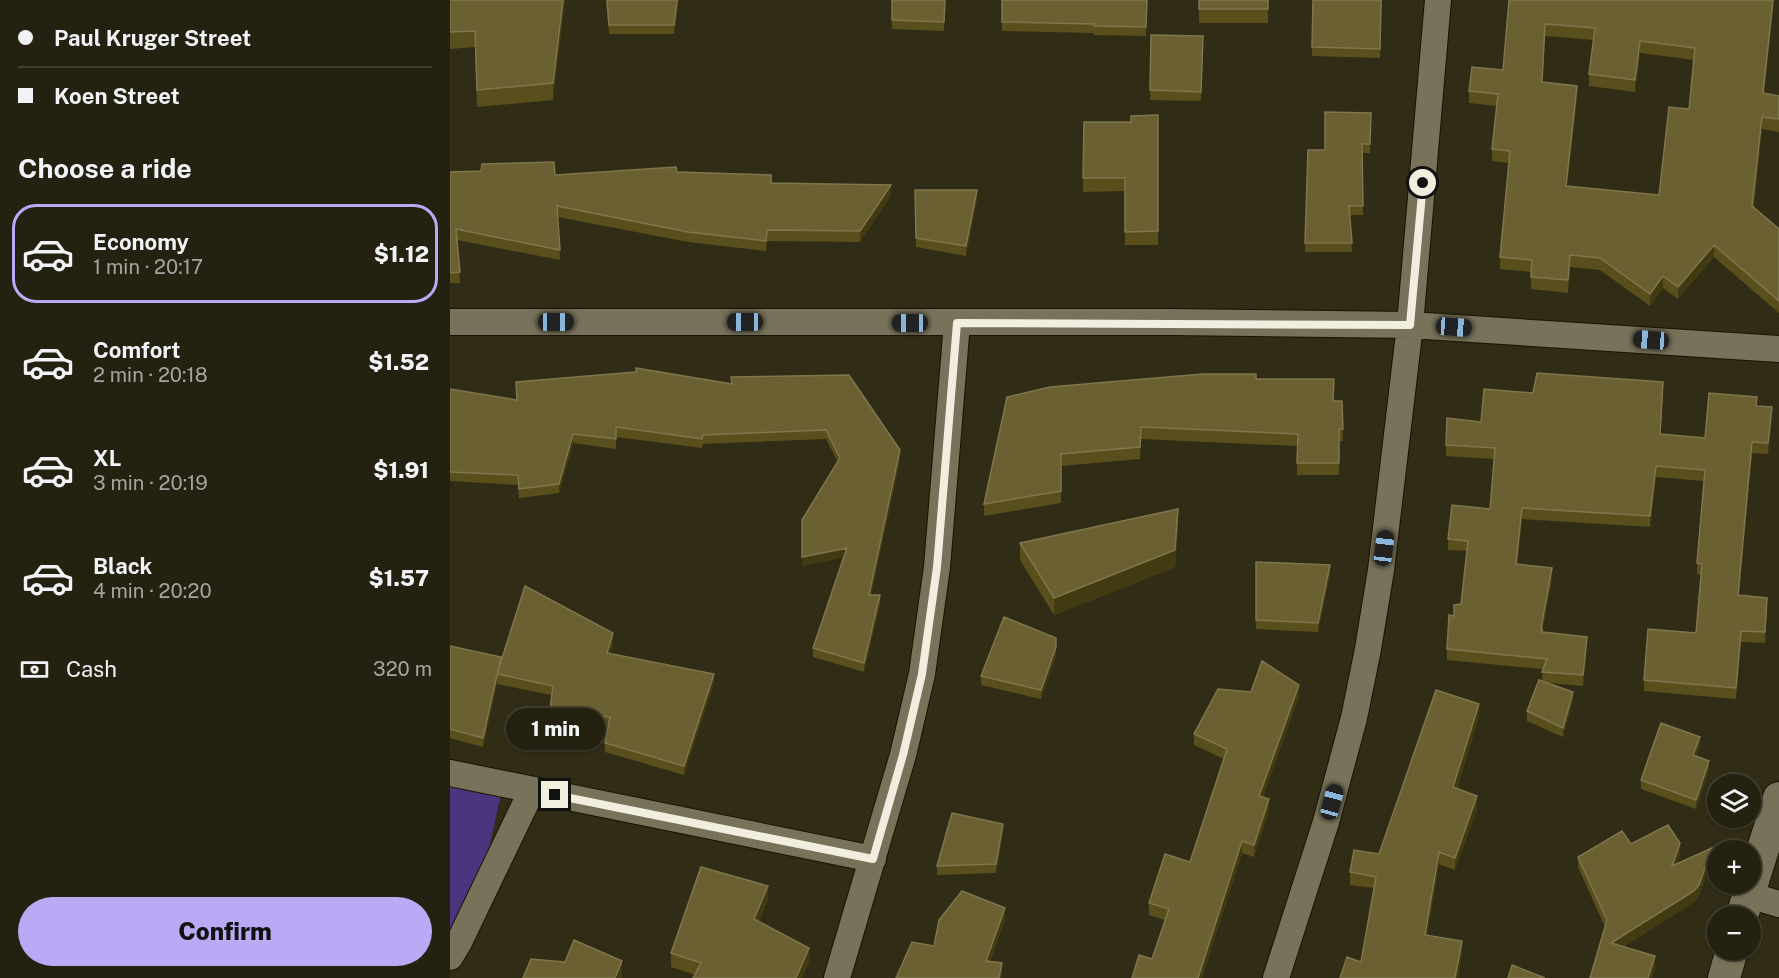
<!DOCTYPE html>
<html lang="en">
<head>
<meta charset="utf-8">
<style>
	body { margin:0; font-family:"Public Sans",sans-serif; background:#2c2919; color:#f1f3f6; height:100vh; display:flex; flex-direction:column; font-size:22px; white-space:nowrap }
	* { box-sizing:border-box; margin:0 }
	p { font-size:20px; color:#a3a39f }
	.icon { flex:none; width:33px; height:33px; fill:none; stroke:currentColor; stroke-width:2; stroke-linecap:round; stroke-linejoin:round }
	.map { position:relative; flex:1; overflow:hidden }
	.side { display:flex; flex-direction:column; background:#242110; width:450px }
	.side>* { flex:none }
	.guide { display:grid; align-content:center; height:132px; padding:0 18px; background:#242110 }
	.controls { position:absolute; left:1257px; top:774px; display:grid; gap:12px }
	.controls a { display:grid; place-items:center; width:54px; height:54px; border-radius:50%; background:#242110; box-shadow:0 2px 4px #0004,0 0 0 2px #413e30; font-size:30px }
	.end { position:absolute; width:27px; height:27px; margin:-14px; border:8px solid #f1eee0; background:#111; box-shadow:0 0 0 3px #111 }
	.from { border-radius:50% }
	.bubble { position:absolute; height:42px; border-radius:21px; background:#242110; box-shadow:0 2px 4px #0004,0 0 0 2px #413e30; font-size:20px; font-weight:800; line-height:42px; text-align:center }
	.car { position:absolute; width:18px; height:36px; margin:-18px -9px; border-radius:8px; box-shadow:0 0 4px 2px #0007; background:linear-gradient(#222 24%,#8ab4d8 0 40%,#222 0 76%,#8ab4d8 0 86%,#222 0) }
	.guide b { display:flex; align-items:center; gap:21px; height:57px; font-size:22px }
	.guide b+b { border-top:2px solid #413e30 }
	.guide i { width:15px; height:15px; background:#f1f3f6 }
	ul { padding:0; list-style:none }
	li { display:flex; align-items:center; gap:18px; height:99px; margin:0 12px 9px; padding:0 6px; border:3px solid transparent; border-radius:24px }
	li div { flex:1 }
	li b { display:block; font-size:22px }
	li em { font-style:normal; font-weight:800 }
	li.on { border-color:#baaaf6 }
	li>.icon { width:54px; height:54px; stroke-width:1.5 }
	h2 { padding:0 18px; font-size:27px; line-height:72px }
	.pay { display:flex; align-items:center; gap:15px; height:66px; padding:0 18px; font-size:22px }
	.pay p { margin-inline-start:auto }
	.button { display:flex; gap:12px; margin-top:auto; padding:12px 18px }
	.button a { flex:1; height:69px; border-radius:36px; background:#baaaf6; color:#111; font-size:24px; font-weight:800; line-height:69px; text-align:center }
	main { display:flex; flex:1; min-height:0 }
	.map>svg:first-child { display:block }
	.green { fill:#4a357e }
	.lines { fill:none; stroke-linecap:round; stroke-linejoin:round }
	.minor-casing { stroke:#181401; stroke-width:28 }
	.tertiary-casing { stroke:#181401; stroke-width:34 }
	.minor { stroke:#777259; stroke-width:26 }
	.tertiary { stroke:#777259; stroke-width:32 }
	.wall { fill:#594f1d; fill-rule:evenodd }
	.shaded-wall { fill:#423a11 }
	.building { fill:#6a6032; stroke:#7f764d; stroke-width:1.5; fill-rule:evenodd }
	.route { stroke:#f1eee0; stroke-width:8 }
</style>
</head>
<body>
<main>
<section class="side">
<div class="guide">
<b><i class="from"></i>Paul Kruger Street</b>
<b><i></i>Koen Street</b>
</div>
<h2>Choose a ride</h2>
<ul>
<li class="on"><svg class="icon" aria-label="car" viewBox="0 0 24 24"><path d="M5 17H2v-5l4-1 3-4h7l3 4 3 1v5h-3M9 17h6M6 11h13"/><circle cx="7" cy="17" r="2"/><circle cx="17" cy="17" r="2"/></svg><div><b>Economy</b><p>1 min · 20:17</p></div><em>$1.12</em></li>
<li><svg class="icon" aria-label="car" viewBox="0 0 24 24"><path d="M5 17H2v-5l4-1 3-4h7l3 4 3 1v5h-3M9 17h6M6 11h13"/><circle cx="7" cy="17" r="2"/><circle cx="17" cy="17" r="2"/></svg><div><b>Comfort</b><p>2 min · 20:18</p></div><em>$1.52</em></li>
<li><svg class="icon" aria-label="car" viewBox="0 0 24 24"><path d="M5 17H2v-5l4-1 3-4h7l3 4 3 1v5h-3M9 17h6M6 11h13"/><circle cx="7" cy="17" r="2"/><circle cx="17" cy="17" r="2"/></svg><div><b>XL</b><p>3 min · 20:19</p></div><em>$1.91</em></li>
<li><svg class="icon" aria-label="car" viewBox="0 0 24 24"><path d="M5 17H2v-5l4-1 3-4h7l3 4 3 1v5h-3M9 17h6M6 11h13"/><circle cx="7" cy="17" r="2"/><circle cx="17" cy="17" r="2"/></svg><div><b>Black</b><p>4 min · 20:20</p></div><em>$1.57</em></li>
</ul>
<div class="pay"><svg class="icon" aria-label="cash" viewBox="0 0 24 24"><path d="M3 7h18v10H3z"/><circle cx="12" cy="12" r="2"/></svg>Cash<p>320 m</p></div>
<div class="button"><a>Confirm</a></div>
</section>
<div class="map">
<svg width="1329" height="978" viewBox="0 0 1329 978">
	<rect width="100%" height="100%" fill="#302c15"/>
	<!-- green -->
	<path class="green" d="M0,770L54,780L20,935L6,965L0,971Z"/>
	<g class="lines">
		<defs>
			<path id="minor" d="M0,322H723L960,325L1329,349
				M0,773L423,859
				M1299,895L1329,904
				M0,957L9,942L82,790
				M387,978L453,755L472,674L487,567L507,323
				M826,978L876,822L904,718L918,649L931,570L960,325L988,0"/>
			<path id="tertiary" d="M1292,916L1329,798
				M1274,978L1282,950"/>
		</defs>
		<!-- minor casing -->
		<use href="#minor" class="minor-casing"/>
		<!-- tertiary casing -->
		<use href="#tertiary" class="tertiary-casing"/>
		<!-- minor -->
		<use href="#minor" class="minor"/>
		<!-- tertiary -->
		<use href="#tertiary" class="tertiary"/>
	</g>
	<!-- wall -->
	<path class="wall" d="M0,0H115L103,100L27,107L25,47L0,49Z
		M156,0H229L224,34H159Z
		M442,0H495L494,31L442,29Z
		M552,0H697L696,36L644,35V33L552,31Z
		M749,0H818V23H749Z
		M863,0H932L930,58L862,56Z
		M1059,0L1323,8L1314,94L1329,96V132L1312,129L1304,207L1329,229V313L1264,257L1228,299L1213,288L1200,306L1150,270L1120,267L1118,293L1081,289V272L1050,269V257L1059,163L1042,161V149L1047,106L1019,103V91L1053,70ZM1095,36L1144,40L1139,74V86L1185,92L1190,53L1244,60L1239,109L1209,195L1117,186L1127,98L1092,82Z
		M701,35L753,36L751,101L700,100Z
		M921,113L920,153H912L913,215H900L902,252H855L858,150H875Z
		M708,115V245H675V191L633,192L634,122H681Z
		M0,172L105,175L227,172L441,196L410,242L317,241L316,251L238,242L108,217L110,260L7,240L10,283H0Z
		M465,190L527,199L516,256L466,247Z
		M281,377L450,460L421,595L430,604L414,672L363,657V648L393,557L352,566V520L388,462L376,439L253,444L252,448L166,437V449L123,443L109,493L69,498L68,485L0,481V389L66,400L281,384Z
		M806,379L884,401H892L893,441H889V475H847V446L691,439L690,459L611,466V503L534,516V504L557,397Z
		M1083,393H1213L1210,434L1255,438L1307,406L1322,418L1318,454L1302,453L1289,595L1317,609L1315,643L1291,642L1286,699L1194,691V680L1246,633L1251,575L1247,574V563L1254,481L1206,477L1200,527L1072,519L1067,564L1102,579L1092,632L1137,648L1133,686L1099,683L1123,701L1113,737L1077,721V711L1092,681L1093,669L997,660V649L1004,616L1011,604L1017,551L998,550V539L1040,509L1044,459L996,456V445L1031,422Z
		M728,526L725,567L604,615L570,560V543Z
		M806,562L880,574L868,632L806,629Z
		M163,642L160,654L264,683L234,775L155,752V743L158,726L100,719L101,695L47,684L33,747L0,738V646L51,662Z
		M606,656L591,699L531,685V676Z
		M849,696L813,797L819,811L804,857L792,853L752,978H682L702,959L715,920L699,915V903L740,862L774,759L744,745V734Z
		M1029,716L1007,789L1027,809L1005,870L989,864L977,935L1012,953L1008,978H890L911,962L924,888L900,885V872L929,854Z
		M1250,746L1246,756L1259,770L1246,809L1191,789V780Z
		M553,833L546,873L487,875V866Z
		M1181,844L1230,854L1226,864L1262,858L1249,896L1244,902L1173,947L1205,967L1202,978H1140L1155,927L1128,867V857Z
		M318,899L309,922L359,962L352,978H243L245,975L221,967V953Z"/>
	<!-- shaded-wall -->
	<path class="shaded-wall" d="M113,0H115L103,100V83Z
		M227,0H229L224,34V25Z
		M1323,0V8L1313,106V93Z
		M1095,24V36L1092,94V82Z
		M1190,41V53L1185,92V80Z
		M1127,86V98L1116,198V186Z
		M1312,117V129L1302,218V206Z
		M441,185V196L410,242V231Z
		M527,190V199L516,256V246Z
		M1264,245V257L1228,299V287Z
		M1120,255V267L1118,293V280Z
		M1213,276V288L1200,306V294Z
		M1213,382V393L1210,445V434Z
		M1322,407V418L1318,454V443Z
		M123,434V443L109,493V484Z
		M1302,442V453L1288,606V595Z
		M450,450V460L419,604V595Z
		M1206,466V477L1200,527V516Z
		M1072,508V519L1066,575V564Z
		M728,509V526L725,567L604,615V598Z
		M397,548V557L352,566V557Z
		M880,565V574L868,632V623Z
		M1102,568V579L1092,630V640L1091,629Z
		M430,595V604L414,672V663Z
		M1317,598V609L1315,643V632Z
		M1291,631V642L1286,699V688Z
		M163,633V642L157,663V653Z
		M1137,637V648L1133,686V675Z
		M606,647V656L591,699V690Z
		M47,674V684L33,747V738Z
		M264,674V683L234,775V766Z
		M849,685V696L809,808V796Z
		M1123,692V701L1113,737V728Z
		M1029,704V716L1003,800V787Z
		M1250,737V746L1243,765V755Z
		M1259,761V770L1246,809V800Z
		M1027,796V809L1005,870V858Z
		M819,799V811L804,857V845Z
		M553,824V833L546,873V864Z
		M792,841V853L752,978H748Z
		M1230,843V854L1222,877V866Z
		M1262,848V858L1249,896L1244,902L1161,954V943Z
		M989,852V864L975,947V935Z
		M318,886V899L304,933V919Z
		M555,908V921L536,974V961Z
		M1012,941V953L1008,978H1005Z
		M359,948V962L352,978H346Z
		M1205,956V967L1202,978H1198Z
		M172,961V978H165Z
		M552,963V978H549Z"/>
	<!-- building -->
	<path class="building" d="M0,0H113L103,83L27,90L25,31L0,32Z
		M157,0H227L224,25H159Z
		M442,0H495L494,22L442,20Z
		M552,0H697L696,27L644,26V24L552,22Z
		M749,0H818V9H749Z
		M863,0H931L930,49L862,47Z
		M1059,0H1323L1313,93L1329,96V119L1312,117L1302,206L1329,229V301L1264,245L1228,287L1213,276L1200,294L1150,258L1120,255L1118,280L1081,277L1082,260L1050,257L1060,151L1042,149L1048,94L1019,91L1022,67L1053,70ZM1095,24L1145,28L1139,74L1185,80L1190,41L1245,48L1239,109L1219,107L1209,195L1116,186L1127,86L1092,82Z
		M701,35L753,36L751,92L700,90Z
		M875,112L921,113L920,144H912L913,206H899L902,243H855L858,150H875Z
		M708,115V231L675,232V178H633L634,122H681V116Z
		M104,162L105,175L226,167L227,172L321,175V183L441,185L410,231L317,230L316,241L238,232L107,206L110,250L6,229L10,272L0,273V172L31,171L32,164Z
		M465,190H527L516,246L466,238Z
		M186,368L282,384L281,377L399,375L450,450L419,595H430L414,663L363,648L397,548L352,557V520L390,458L376,430L253,435L252,439L166,427V439L123,434L109,484L69,489L68,475L0,472V389L67,400L66,382L186,372Z
		M1087,373L1213,382L1210,434L1255,438L1259,393L1307,397L1306,406L1322,407L1318,443L1302,442L1288,595L1317,598L1315,632L1291,631L1286,688L1194,680L1198,629L1246,633L1252,564L1247,563L1255,470L1206,466L1200,516L1072,508L1066,564L1102,568L1091,629H1092V632L1137,637L1133,675L1092,672L1097,659L997,649L999,615L1004,616V605L1011,604L1018,541L998,539L1002,505L1040,509L1045,448L996,445L997,418L1031,422L1034,389L1083,393Z
		M753,374H806V379H884L883,401H892L893,429H889V463H847L848,434L691,427L690,447L611,454V491L534,504L557,397L600,387Z
		M728,509L725,550L604,598L570,543Z
		M806,562L880,565L868,623L806,620Z
		M75,586L163,633L157,653L264,674L234,766L155,743L160,717L100,710L103,686L47,674Z
		M554,617L606,638V647L591,690L531,676Z
		M0,646L51,657L33,738L0,729Z
		M812,661L849,685L809,796L819,799L804,845L792,841L748,978H682L689,955L702,959L719,909L699,903L715,854L740,862L777,749L744,734L768,689L801,692Z
		M1089,680L1123,692L1113,728L1077,711Z
		M986,690L1029,704L1003,787L1027,796L1005,858L989,852L975,935L1012,941L1005,978H890L897,957L911,962L926,877L900,872L904,850L929,854Z
		M1211,723L1250,737L1243,755L1259,761L1246,800L1191,780Z
		M502,813L553,824L546,864L487,866Z
		M1218,825L1230,843L1222,866L1262,848L1249,885L1244,891L1161,943L1205,956L1198,978H1140L1157,920L1128,857L1172,831L1181,844Z
		M251,867L318,886L304,919L359,948L346,978H243L251,963L221,953Z
		M512,891L555,908L536,961L552,963L549,978H446L462,942L484,946L489,920Z
		M124,940L172,961L165,978H73L81,959L115,962Z
		M1062,965L1095,978H1058Z"/>
	<g class="lines">
		<!-- route -->
		<path class="route" d="M105,795L423,859L453,755L472,674L487,567L507,323L960,325L973,183"/>
	</g>
</svg>
<div class="controls">
<a><svg class="icon" aria-label="layers" viewBox="0 0 24 24"><path d="M12 4l9 5-9 5-9-5zM3 14l9 5 9-5"/></svg></a>
<a>+</a>
<a>−</a>
</div>
<i class="end from" style="left:973px;top:183px"></i>
<i class="end" style="left:105px;top:795px"></i>
<div class="bubble" style="left:56px;top:708px;width:99px">1 min</div>
<i class="car" style="left:106px;top:322px;rotate:90deg"></i>
<i class="car" style="left:295px;top:322px;rotate:270deg"></i>
<i class="car" style="left:460px;top:323px;rotate:270deg"></i>
<i class="car" style="left:1004px;top:327px;rotate:94deg"></i>
<i class="car" style="left:1201px;top:340px;rotate:274deg"></i>
<i class="car" style="left:934px;top:548px;rotate:7deg"></i>
<i class="car" style="left:882px;top:802px;rotate:15deg"></i>
</div>
</main>
</body>
</html>
